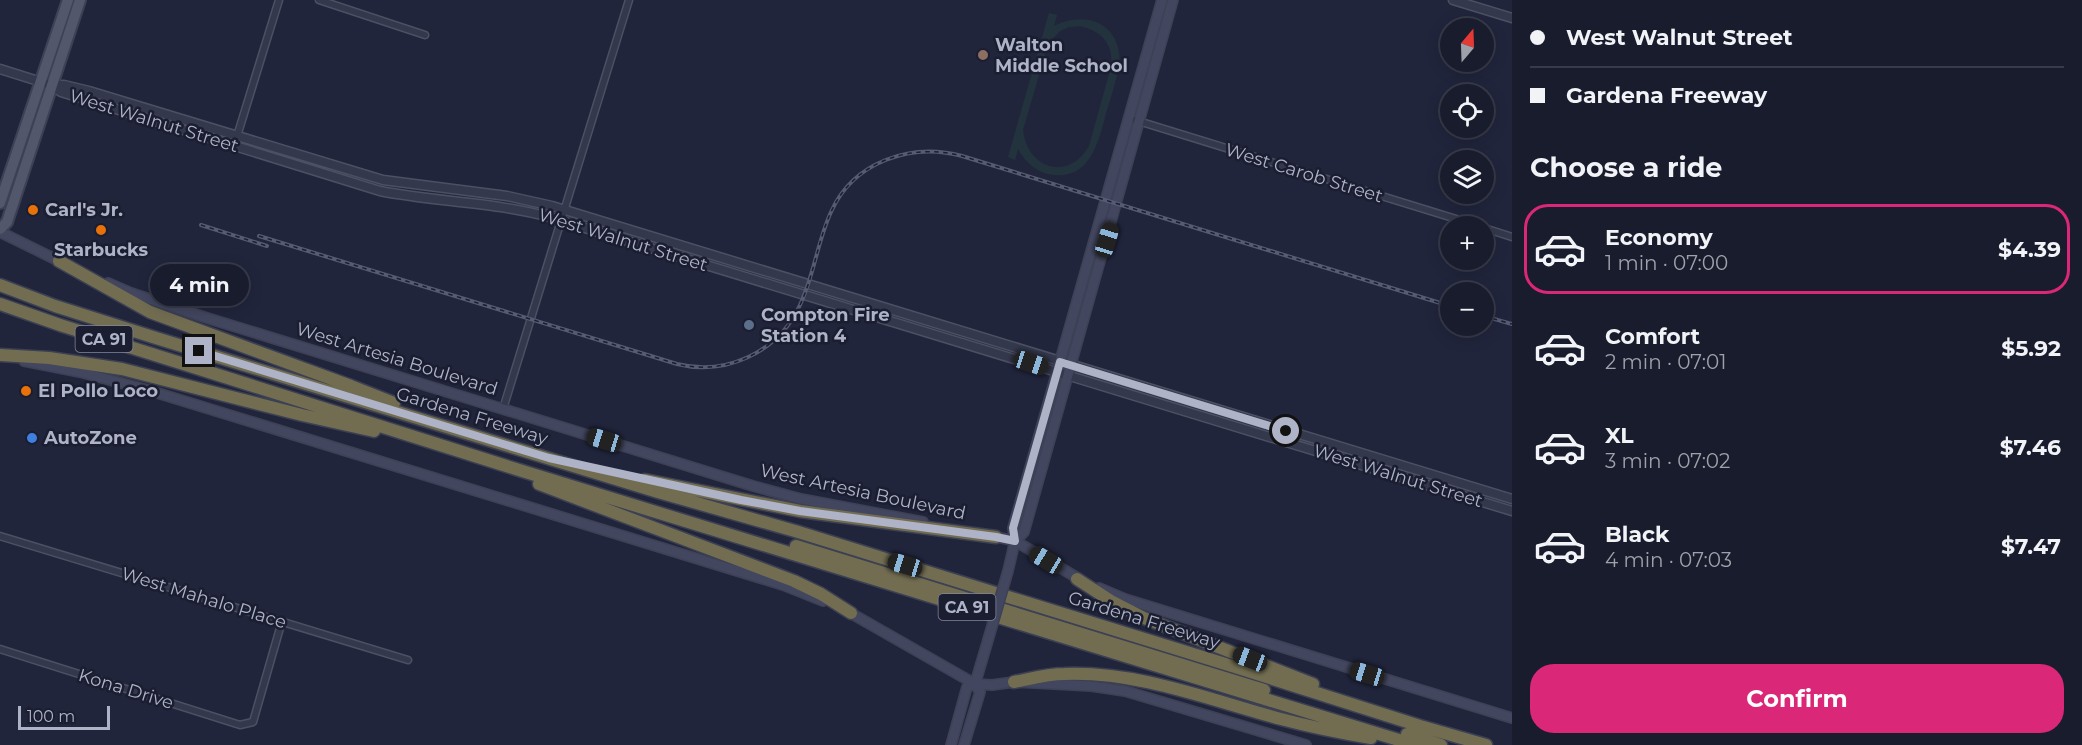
<!DOCTYPE html>
<html lang="en">
<head>
<meta charset="utf-8">
<style>
	body { margin:0; font-family:Montserrat,sans-serif; background:#262939; color:#f1f3f6; height:100vh; display:flex; flex-direction:column; font-size:22px; white-space:nowrap }
	* { box-sizing:border-box; margin:0 }
	p { font-size:20px; color:#9fa1aa }
	.icon { flex:none; width:33px; height:33px; fill:none; stroke:currentColor; stroke-width:2; stroke-linecap:round; stroke-linejoin:round }
	.map { position:relative; flex:1; overflow:hidden }
	.side { display:flex; flex-direction:column; background:#191c2d; width:570px }
	.side>* { flex:none }
	.top-card { display:grid; align-content:center; height:132px; padding:0 18px; background:#191c2d }
	.needle { width:39px; rotate:19deg }
	.buttons { position:absolute; left:1440px; top:18px; display:grid; gap:12px }
	.buttons a { display:grid; place-items:center; width:54px; height:54px; border-radius:50%; background:#191c2d; box-shadow:0 3px 15px #0003,0 0 0 2px #373a49; font-size:30px }
	.scale { position:absolute; left:18px; bottom:15px; width:92px; box-sizing:border-box; padding-left:6px; border:3px solid #afb3c8; border-top:0; font-size:16px; line-height:21px; white-space:nowrap; color:#afb3c8; -webkit-text-stroke:4px #1a1e30; paint-order:stroke }
	.end { position:absolute; width:27px; height:27px; margin:-14px; border:8px solid #afb3c8; background:#111; box-shadow:0 0 0 3px #111 }
	.from { border-radius:50% }
	.bubble { position:absolute; height:42px; border-radius:21px; background:#191c2d; box-shadow:0 3px 15px #0003,0 0 0 2px #373a49; font-size:20px; font-weight:700; line-height:42px; text-align:center }
	.car { position:absolute; width:18px; height:36px; margin:-18px -9px; border-radius:8px; box-shadow:0 0 4px 2px #0007; background:linear-gradient(#222 24%,#8ab4d8 0 40%,#222 0 76%,#8ab4d8 0 86%,#222 0) }
	.top-card b { display:flex; align-items:center; gap:21px; height:57px; font-size:22px }
	.top-card b+b { border-top:2px solid #373a49 }
	.top-card i { width:15px; height:15px; background:#f1f3f6 }
	ul { padding:0; list-style:none }
	li { display:flex; align-items:center; gap:18px; height:90px; margin:0 12px 9px; padding:0 6px; border:3px solid transparent; border-radius:24px }
	li div { flex:1 }
	li b { display:block; font-size:22px }
	li em { font-style:normal; font-weight:700 }
	li.on { border-color:#db2777 }
	li>.icon { width:54px; height:54px; stroke-width:1.5 }
	h2 { padding:0 18px; font-size:27px; line-height:72px }
	.primary-button { display:flex; gap:12px; margin-top:auto; padding:12px 18px }
	.primary-button a { flex:1; height:69px; border-radius:24px; background:#db2777; color:#fff; font-size:24px; font-weight:700; line-height:69px; text-align:center }
	main { display:flex; flex:1; min-height:0 }
	.map>svg:first-child { display:block }
	.green { fill:#23333d; fill-rule:evenodd }
	.lines { fill:none; stroke-linecap:round; stroke-linejoin:round }
	.minor-casing { stroke:#4c5063; stroke-width:9 }
	.tertiary-casing { stroke:#4c5063; stroke-width:11 }
	.secondary-casing { stroke:#3e4155; stroke-width:12 }
	.primary-casing { stroke:#3e4155; stroke-width:14 }
	.motorway-casing { stroke:#3c4053; stroke-width:15 }
	.minor { stroke:#34384c; stroke-width:6 }
	.tertiary { stroke:#34384c; stroke-width:8 }
	.secondary { stroke:#42465f; stroke-width:9 }
	.primary { stroke:#52576c; stroke-width:10 }
	.motorway { stroke:#726d51; stroke-width:12 }
	.rail-casing { stroke:#565b73; stroke-width:4 }
	.rail { stroke:#1a1e30; stroke-width:1.5; stroke-dasharray:4.5; stroke-linecap:butt }
	.secondary-bridge-casing { stroke:#3e4155; stroke-width:12; stroke-linecap:butt }
	.secondary-bridge { stroke:#42465f; stroke-width:9 }
	.route { stroke:#afb3c8; stroke-width:8 }
	.education-dot { fill:#8d6e63; stroke:#1a1e30; stroke-width:2 }
	.food-dot { fill:#e8710a; stroke:#1a1e30; stroke-width:2 }
	.service-dot { fill:#5c6f8a; stroke:#1a1e30; stroke-width:2 }
	.shop-dot { fill:#3f7fe0; stroke:#1a1e30; stroke-width:2 }
	.labels { text-anchor:middle; stroke-width:5; stroke-linejoin:round; paint-order:stroke }
	.shield { fill:#1a1e30; stroke:#82869a; stroke-width:1.5 }
	.shield-label { font-size:16px; font-weight:bold; fill:#afb3c8 }
	.poi-label { font-size:18px; font-weight:bold; fill:#afb3c8; stroke:#1a1e30; text-anchor:start }
	.street-label { font-size:18px; fill:#afb3c8; stroke:#1a1e30 }
</style>
</head>
<body>
<main>
<div class="map">
<svg width="1512" height="745" viewBox="0 0 1512 745">
	<rect width="100%" height="100%" fill="#21253c"/>
	<!-- green -->
	<path class="green" d="M1049,13L1057,15L1054,26C1089,8 1124,27 1119,67C1115,83 1111,98 1106,113C1099,140 1091,178 1055,175C1038,174 1026,163 1018,149L1015,160L1008,157ZM1080,26C1102,31 1114,44 1111,67L1089,146C1069,182 1027,169 1023,130L1048,44L1060,31L1069,27Z"/>
	<g class="lines">
		<defs>
			<path id="minor" d="M319,0L425,35
				M1135,120L1479,226
				M234,146L279,0
				M1484,228L1512,237
				M503,409L629,0
				M0,536L408,660
				M0,649L240,725L253,722L282,621"/>
			<path id="tertiary" d="M1453,0L1512,18
				M0,69L51,85H64L89,91L383,180L507,196L552,206L1512,499
				M51,85L61,92L380,191C436,202 494,202 549,217L1512,511"/>
			<path id="secondary" d="M0,232L63,263
				M108,283L131,293L204,317L753,486L801,499L923,522
				M24,361L80,372L151,391L783,585L823,601
				M992,536L1015,541L1081,580
				M1015,541L1024,532L1173,0
				M1008,571L1015,541L1013,528L1162,0
				M1099,588L1125,599L1512,718
				M847,611L975,684L992,685L1014,682L1091,686L1125,691L1306,745
				M951,745L967,687L975,684
				M964,745L980,692L975,684L988,640"/>
			<path id="primary" d="M0,203L68,0
				M0,229L7,222L80,0"/>
			<path id="motorway" d="M59,261L150,312L351,386L394,403
				M0,285L55,306L156,338L658,492L795,531L1235,667L1420,726L1486,745
				M0,304L60,325L519,470L1415,745
				M0,355L49,358L122,369L302,415L374,431
				M645,480L800,511L996,537
				M539,484L794,581L821,594L851,613
				M796,546L1264,690
				M1077,579L1111,601L1144,618L1313,684
				M1014,682C1030,679 1047,674 1064,674C1139,671 1210,700 1281,719C1311,727 1341,733 1371,738
				M1407,734L1441,745"/>
		</defs>
		<!-- minor casing -->
		<use href="#minor" class="minor-casing"/>
		<!-- tertiary casing -->
		<use href="#tertiary" class="tertiary-casing"/>
		<!-- secondary casing -->
		<use href="#secondary" class="secondary-casing"/>
		<!-- primary casing -->
		<use href="#primary" class="primary-casing"/>
		<!-- motorway casing -->
		<use href="#motorway" class="motorway-casing"/>
		<!-- minor -->
		<use href="#minor" class="minor"/>
		<!-- tertiary -->
		<use href="#tertiary" class="tertiary"/>
		<!-- secondary -->
		<use href="#secondary" class="secondary"/>
		<!-- primary -->
		<use href="#primary" class="primary"/>
		<!-- motorway -->
		<use href="#motorway" class="motorway"/>
		<defs>
			<path id="rail" d="M201,225L267,246
				M259,236L677,364C725,376 777,353 799,307C814,277 817,242 831,212C853,162 911,142 962,156L1450,306
				M1484,316L1512,324"/>
		</defs>
		<!-- rail casing -->
		<use href="#rail" class="rail-casing"/>
		<!-- rail -->
		<use href="#rail" class="rail"/>
		<defs>
			<path id="secondary-bridge" d="M988,640L1008,571"/>
		</defs>
		<!-- secondary-bridge casing -->
		<use href="#secondary-bridge" class="secondary-bridge-casing"/>
		<!-- secondary-bridge -->
		<use href="#secondary-bridge" class="secondary-bridge"/>
	</g>
	<g class="lines">
		<!-- route -->
		<path class="route" d="M199,351L549,458L741,500L800,511L996,537L1015,541L1013,528L1060,362L1286,431"/>
	</g>
	<!-- markers -->
	<circle class="education-dot" cx="983" cy="55" r="6"/>
	<g class="food-dot">
		<circle cx="33" cy="210" r="6"/>
		<circle cx="101" cy="230" r="6"/>
		<circle cx="26" cy="391" r="6"/>
	</g>
	<circle class="service-dot" cx="749" cy="325" r="6"/>
	<circle class="shop-dot" cx="32" cy="438" r="6"/>
	<g class="labels">
		<!-- shield labels -->
		<g class="shield">
			<rect x="75.5" y="326" width="57" height="26" rx="4.5"/>
			<rect x="938.5" y="594" width="57" height="26" rx="4.5"/>
		</g>
		<g class="shield-label">
			<text x="104" y="345">CA 91</text>
			<text x="967" y="613">CA 91</text>
		</g>
		<!-- poi labels -->
		<g class="poi-label">
			<text x="995" y="51">Walton<tspan x="995" dy="21">Middle School</tspan></text>
			<text x="45" y="216">Carl's Jr.</text>
			<text x="101" y="256" text-anchor="middle">Starbucks</text>
			<text x="761" y="321">Compton Fire<tspan x="761" dy="21">Station 4</tspan></text>
			<text x="38" y="397">El Pollo Loco</text>
			<text x="44" y="444">AutoZone</text>
		</g>
		<!-- street labels -->
		<g class="street-label">
			<text transform="translate(154 121) rotate(17)" y="6">West Walnut Street</text>
			<text transform="translate(1304 173) rotate(17)" y="6">West Carob Street</text>
			<text transform="translate(623 240) rotate(17)" y="6">West Walnut Street</text>
			<text transform="translate(397 359) rotate(17)" y="6">West Artesia Boulevard</text>
			<text transform="translate(472 416) rotate(17)" y="6">Gardena Freeway</text>
			<text transform="translate(1398 476) rotate(17)" y="6">West Walnut Street</text>
			<text transform="translate(863 492) rotate(12)" y="6">West Artesia Boulevard</text>
			<text transform="translate(204 598) rotate(17)" y="6">West Mahalo Place</text>
			<text transform="translate(1144 620) rotate(17)" y="6">Gardena Freeway</text>
			<text transform="translate(126 689) rotate(17)" y="6">Kona Drive</text>
		</g>
	</g>
</svg>
<div class="buttons">
<a><svg class="needle" viewBox="-14 -14 28 28"><path d="M0-13l5 13h-10z" fill="#e53935"/><path d="M0 13l5-13h-10z" fill="#9fa1aa"/></svg></a>
<a><svg class="icon" aria-label="locate" viewBox="0 0 24 24"><circle cx="12" cy="12" r="6"/><path d="M12 2v4M12 18v4M2 12h4M18 12h4"/></svg></a>
<a><svg class="icon" aria-label="layers" viewBox="0 0 24 24"><path d="M12 4l9 5-9 5-9-5zM3 14l9 5 9-5"/></svg></a>
<a>+</a>
<a>−</a>
</div>
<div class="scale">100 m</div>
<i class="end from" style="left:1286px;top:431px"></i>
<i class="end" style="left:199px;top:351px"></i>
<div class="bubble" style="left:150px;top:264px;width:99px">4 min</div>
<i class="car" style="left:1107px;top:240px;rotate:17deg"></i>
<i class="car" style="left:1031px;top:363px;rotate:108deg"></i>
<i class="car" style="left:604px;top:440px;rotate:287deg"></i>
<i class="car" style="left:1046px;top:560px;rotate:301deg"></i>
<i class="car" style="left:905px;top:565px;rotate:287deg"></i>
<i class="car" style="left:1250px;top:659px;rotate:291deg"></i>
<i class="car" style="left:1367px;top:674px;rotate:287deg"></i>
</div>
<section class="side">
<div class="top-card">
<b><i class="from"></i>West Walnut Street</b>
<b><i></i>Gardena Freeway</b>
</div>
<h2>Choose a ride</h2>
<ul>
<li class="on"><svg class="icon" aria-label="car" viewBox="0 0 24 24"><path d="M5 17H2v-5l4-1 3-4h7l3 4 3 1v5h-3M9 17h6M6 11h13"/><circle cx="7" cy="17" r="2"/><circle cx="17" cy="17" r="2"/></svg><div><b>Economy</b><p>1 min · 07:00</p></div><em>$4.39</em></li>
<li><svg class="icon" aria-label="car" viewBox="0 0 24 24"><path d="M5 17H2v-5l4-1 3-4h7l3 4 3 1v5h-3M9 17h6M6 11h13"/><circle cx="7" cy="17" r="2"/><circle cx="17" cy="17" r="2"/></svg><div><b>Comfort</b><p>2 min · 07:01</p></div><em>$5.92</em></li>
<li><svg class="icon" aria-label="car" viewBox="0 0 24 24"><path d="M5 17H2v-5l4-1 3-4h7l3 4 3 1v5h-3M9 17h6M6 11h13"/><circle cx="7" cy="17" r="2"/><circle cx="17" cy="17" r="2"/></svg><div><b>XL</b><p>3 min · 07:02</p></div><em>$7.46</em></li>
<li><svg class="icon" aria-label="car" viewBox="0 0 24 24"><path d="M5 17H2v-5l4-1 3-4h7l3 4 3 1v5h-3M9 17h6M6 11h13"/><circle cx="7" cy="17" r="2"/><circle cx="17" cy="17" r="2"/></svg><div><b>Black</b><p>4 min · 07:03</p></div><em>$7.47</em></li>
</ul>
<div class="primary-button"><a>Confirm</a></div>
</section>
</main>
</body>
</html>
